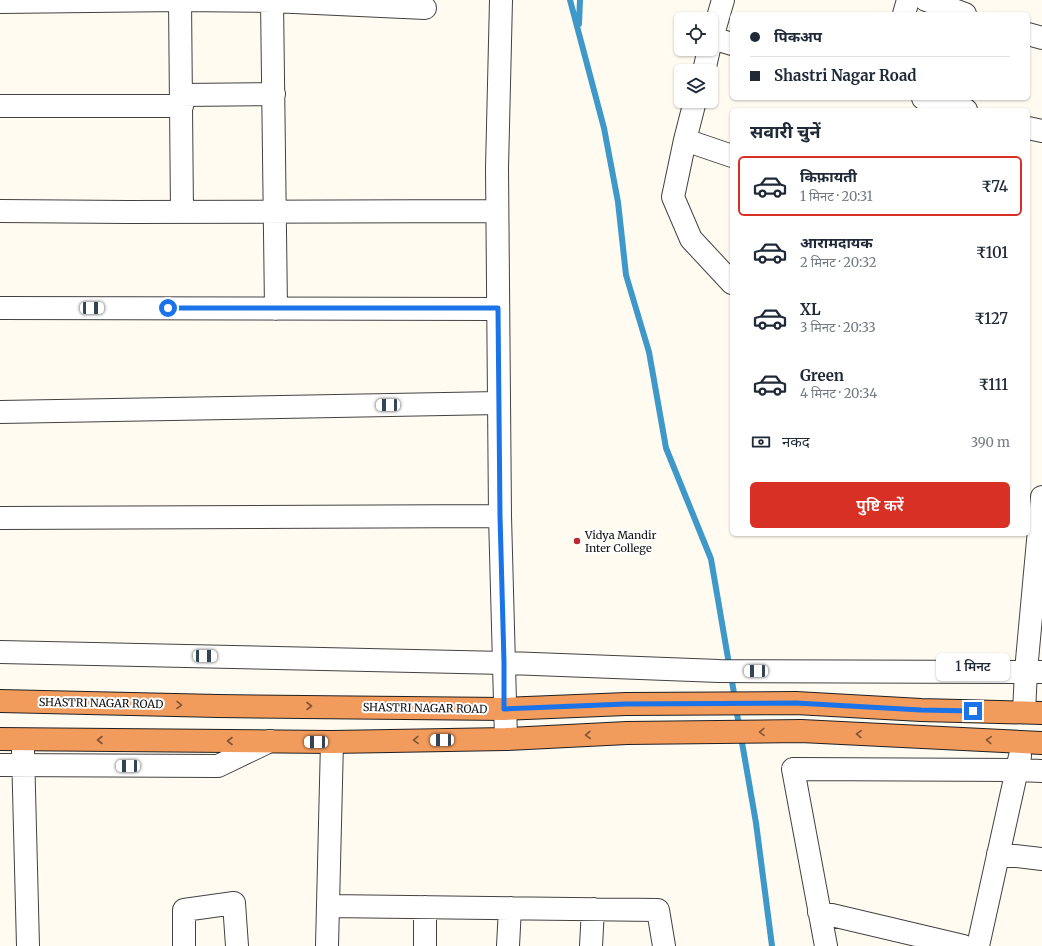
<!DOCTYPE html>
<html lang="hi">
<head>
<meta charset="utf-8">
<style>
	body { margin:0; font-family:Merriweather,"Noto Sans Devanagari",serif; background:#f6f6f7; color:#1f2937; height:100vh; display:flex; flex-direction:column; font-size:15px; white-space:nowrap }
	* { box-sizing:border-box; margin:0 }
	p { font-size:13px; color:#747a83 }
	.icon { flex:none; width:22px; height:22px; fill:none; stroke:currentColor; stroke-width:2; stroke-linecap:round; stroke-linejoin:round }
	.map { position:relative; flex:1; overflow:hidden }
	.side { position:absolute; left:730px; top:108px; width:300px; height:428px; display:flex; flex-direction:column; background:#fff; border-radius:6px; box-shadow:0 1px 3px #0004 }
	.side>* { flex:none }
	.banner { position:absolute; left:730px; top:12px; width:300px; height:88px; border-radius:6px; box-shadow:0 1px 3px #0004; display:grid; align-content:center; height:88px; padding:0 20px; background:#fff }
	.fabs { position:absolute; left:674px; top:12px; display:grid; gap:8px }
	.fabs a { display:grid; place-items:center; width:44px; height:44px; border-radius:6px; background:#fff; box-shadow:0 1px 3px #0004; font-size:20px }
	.end { position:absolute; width:18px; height:18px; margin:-9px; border:5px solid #1a73e8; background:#fff; box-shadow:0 0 0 2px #fff }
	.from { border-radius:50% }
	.bubble { position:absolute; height:28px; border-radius:6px; background:#fff; box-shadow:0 1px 3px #0004; font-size:13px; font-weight:600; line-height:28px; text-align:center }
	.car { position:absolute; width:12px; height:24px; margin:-12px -6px; border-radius:5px; box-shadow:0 0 3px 1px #0007; background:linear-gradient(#fff 24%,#345 0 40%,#fff 0 76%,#345 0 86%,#fff 0) }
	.banner b { display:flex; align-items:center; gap:14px; height:38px; font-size:15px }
	.banner b+b { border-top:1px solid #e0e1e3 }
	.banner i { width:10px; height:10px; background:#1f2937 }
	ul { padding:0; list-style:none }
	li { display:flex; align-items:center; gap:12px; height:60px; margin:0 8px 6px; padding:0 12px; border:2px solid transparent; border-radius:6px }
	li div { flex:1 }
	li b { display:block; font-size:15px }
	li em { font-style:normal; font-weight:600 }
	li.selected { border-color:#d93025 }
	li>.icon { width:36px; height:36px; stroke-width:1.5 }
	h2 { padding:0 20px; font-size:18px; line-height:48px }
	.pay { display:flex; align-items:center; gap:10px; height:44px; padding:0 20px; font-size:15px }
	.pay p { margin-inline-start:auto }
	.action { display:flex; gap:8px; margin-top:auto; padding:8px 20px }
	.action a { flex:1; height:46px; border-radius:6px; background:#d93025; color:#fff; font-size:16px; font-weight:600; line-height:46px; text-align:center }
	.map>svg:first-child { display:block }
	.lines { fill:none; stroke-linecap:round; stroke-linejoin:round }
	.stream { stroke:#3f98ca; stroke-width:6 }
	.minor-casing { stroke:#424242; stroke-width:24 }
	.highway-casing { stroke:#202020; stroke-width:24 }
	.minor { stroke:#fff; stroke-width:22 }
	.highway { stroke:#f19b5d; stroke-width:22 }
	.oneway { stroke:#805536 }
	.route { stroke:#1a73e8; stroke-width:5 }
	.poi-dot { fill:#bc2936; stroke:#fff; stroke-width:1.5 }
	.labels { text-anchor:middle; stroke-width:4; stroke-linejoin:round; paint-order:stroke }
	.poi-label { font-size:11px; fill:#0f0f0f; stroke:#fff; text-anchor:start }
	.street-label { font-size:11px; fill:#0f0f0f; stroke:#fff }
</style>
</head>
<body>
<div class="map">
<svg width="1042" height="946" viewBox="0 0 1042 946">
	<rect width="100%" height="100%" fill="#fffbf1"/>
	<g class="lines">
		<!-- stream -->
		<path class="stream" d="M570,0L604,128L618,202L626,275L649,352L666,448L711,559L735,699
			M579,24L580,0
			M736,708L756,823L772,946"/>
		<defs>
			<path id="minor" d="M501,0L497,168L500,516L506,739
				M723,0L712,38L732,44
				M926,0L965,14
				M272,1L425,8
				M0,2L180,0
				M904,14L908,0
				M1028,34L1042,38
				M704,71L709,49
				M182,95L274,94
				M923,98L966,110
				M695,101L685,140L732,156
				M0,106H182
				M1028,128L1042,131
				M685,140L673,197L691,239L732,283
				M0,211L128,212L497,211
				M182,212L180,0L272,1L276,309
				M0,308L498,309
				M0,412L499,403
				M0,518L500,516
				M0,652L505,663L719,671L1042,672
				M1024,712L1026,671L1042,497
				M23,751L28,946
				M0,765L218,766L270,741
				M998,854L1042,859
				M328,906L658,910L664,946
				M819,912L963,946
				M184,946V910L234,903L237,946
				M327,946L332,742
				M425,946V907
				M508,946L510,908
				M591,946L593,909
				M826,946L793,769L1018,770L1042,771
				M978,946L1020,756"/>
			<path id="highway" d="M0,701L218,706L504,709L626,704L796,703L921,710L1042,713
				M0,739L332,742L506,739L627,733L801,731L1042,743"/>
		</defs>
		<!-- minor casing -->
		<use href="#minor" class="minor-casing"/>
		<!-- highway casing -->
		<use href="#highway" class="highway-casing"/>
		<!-- minor -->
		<use href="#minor" class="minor"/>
		<!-- highway -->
		<use href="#highway" class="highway"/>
	</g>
	<!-- one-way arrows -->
	<defs><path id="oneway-chevron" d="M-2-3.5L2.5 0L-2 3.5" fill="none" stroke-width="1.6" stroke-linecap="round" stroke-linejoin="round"/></defs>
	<g class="oneway">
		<use href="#oneway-chevron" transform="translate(179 705) rotate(1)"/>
		<use href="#oneway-chevron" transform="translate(309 706)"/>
		<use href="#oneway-chevron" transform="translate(762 732) rotate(179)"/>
		<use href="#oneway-chevron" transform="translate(859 734) rotate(-177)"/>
		<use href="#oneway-chevron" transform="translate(588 735) rotate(178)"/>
		<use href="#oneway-chevron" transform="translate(100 740) rotate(-180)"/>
		<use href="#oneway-chevron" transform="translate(416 740) rotate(179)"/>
		<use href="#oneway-chevron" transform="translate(989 740) rotate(-177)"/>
		<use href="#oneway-chevron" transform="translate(230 741) rotate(-180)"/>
	</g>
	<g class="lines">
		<!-- route -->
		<path class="route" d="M168,308H498L500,516L504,663V709L626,704L796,703L921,710L973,711"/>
	</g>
	<!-- markers -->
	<circle class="poi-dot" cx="577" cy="541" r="4"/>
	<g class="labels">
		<!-- poi labels -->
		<g class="poi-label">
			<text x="585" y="539">Vidya Mandir<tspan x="585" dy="13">Inter College</tspan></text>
		</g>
		<!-- street labels -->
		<g class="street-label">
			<text transform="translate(101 703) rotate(1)" y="4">SHASTRI NAGAR ROAD</text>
			<text transform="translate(425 708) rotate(1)" y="4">SHASTRI NAGAR ROAD</text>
		</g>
	</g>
</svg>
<div class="fabs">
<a><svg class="icon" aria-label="locate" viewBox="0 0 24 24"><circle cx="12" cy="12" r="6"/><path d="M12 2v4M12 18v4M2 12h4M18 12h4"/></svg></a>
<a><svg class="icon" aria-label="layers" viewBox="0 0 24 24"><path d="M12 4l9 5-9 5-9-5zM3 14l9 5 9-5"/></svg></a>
</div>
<i class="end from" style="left:168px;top:308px"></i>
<i class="end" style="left:973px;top:711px"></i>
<div class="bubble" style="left:936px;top:653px;width:74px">1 मिनट</div>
<i class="car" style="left:92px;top:308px;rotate:90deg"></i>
<i class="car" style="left:388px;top:405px;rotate:269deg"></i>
<i class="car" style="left:205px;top:656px;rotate:91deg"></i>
<i class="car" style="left:756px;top:671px;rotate:270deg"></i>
<i class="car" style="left:442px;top:740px;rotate:269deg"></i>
<i class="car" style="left:316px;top:742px;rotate:270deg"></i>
<i class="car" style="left:128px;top:766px;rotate:270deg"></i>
<div class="banner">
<b><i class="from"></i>पिकअप</b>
<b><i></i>Shastri Nagar Road</b>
</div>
<section class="side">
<h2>सवारी चुनें</h2>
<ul>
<li class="selected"><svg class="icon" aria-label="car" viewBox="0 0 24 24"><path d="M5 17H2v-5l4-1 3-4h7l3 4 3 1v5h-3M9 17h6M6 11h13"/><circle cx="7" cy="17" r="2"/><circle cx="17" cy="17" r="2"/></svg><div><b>किफ़ायती</b><p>1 मिनट · 20:31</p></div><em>₹74</em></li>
<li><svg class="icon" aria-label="car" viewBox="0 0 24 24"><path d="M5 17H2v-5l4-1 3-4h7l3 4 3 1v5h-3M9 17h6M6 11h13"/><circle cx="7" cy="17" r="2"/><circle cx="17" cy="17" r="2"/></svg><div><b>आरामदायक</b><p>2 मिनट · 20:32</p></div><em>₹101</em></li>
<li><svg class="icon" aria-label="car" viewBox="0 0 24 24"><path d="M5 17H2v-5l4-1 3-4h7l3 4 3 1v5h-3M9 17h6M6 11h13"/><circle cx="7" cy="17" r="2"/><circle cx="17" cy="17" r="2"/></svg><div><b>XL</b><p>3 मिनट · 20:33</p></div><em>₹127</em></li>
<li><svg class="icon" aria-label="car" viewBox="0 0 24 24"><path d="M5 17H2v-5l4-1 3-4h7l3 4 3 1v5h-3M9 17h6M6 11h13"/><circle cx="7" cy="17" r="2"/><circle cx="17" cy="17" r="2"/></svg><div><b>Green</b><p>4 मिनट · 20:34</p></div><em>₹111</em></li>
</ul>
<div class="pay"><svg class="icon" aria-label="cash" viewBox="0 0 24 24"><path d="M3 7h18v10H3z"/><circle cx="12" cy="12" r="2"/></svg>नकद<p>390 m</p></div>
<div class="action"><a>पुष्टि करें</a></div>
</section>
</div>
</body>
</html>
